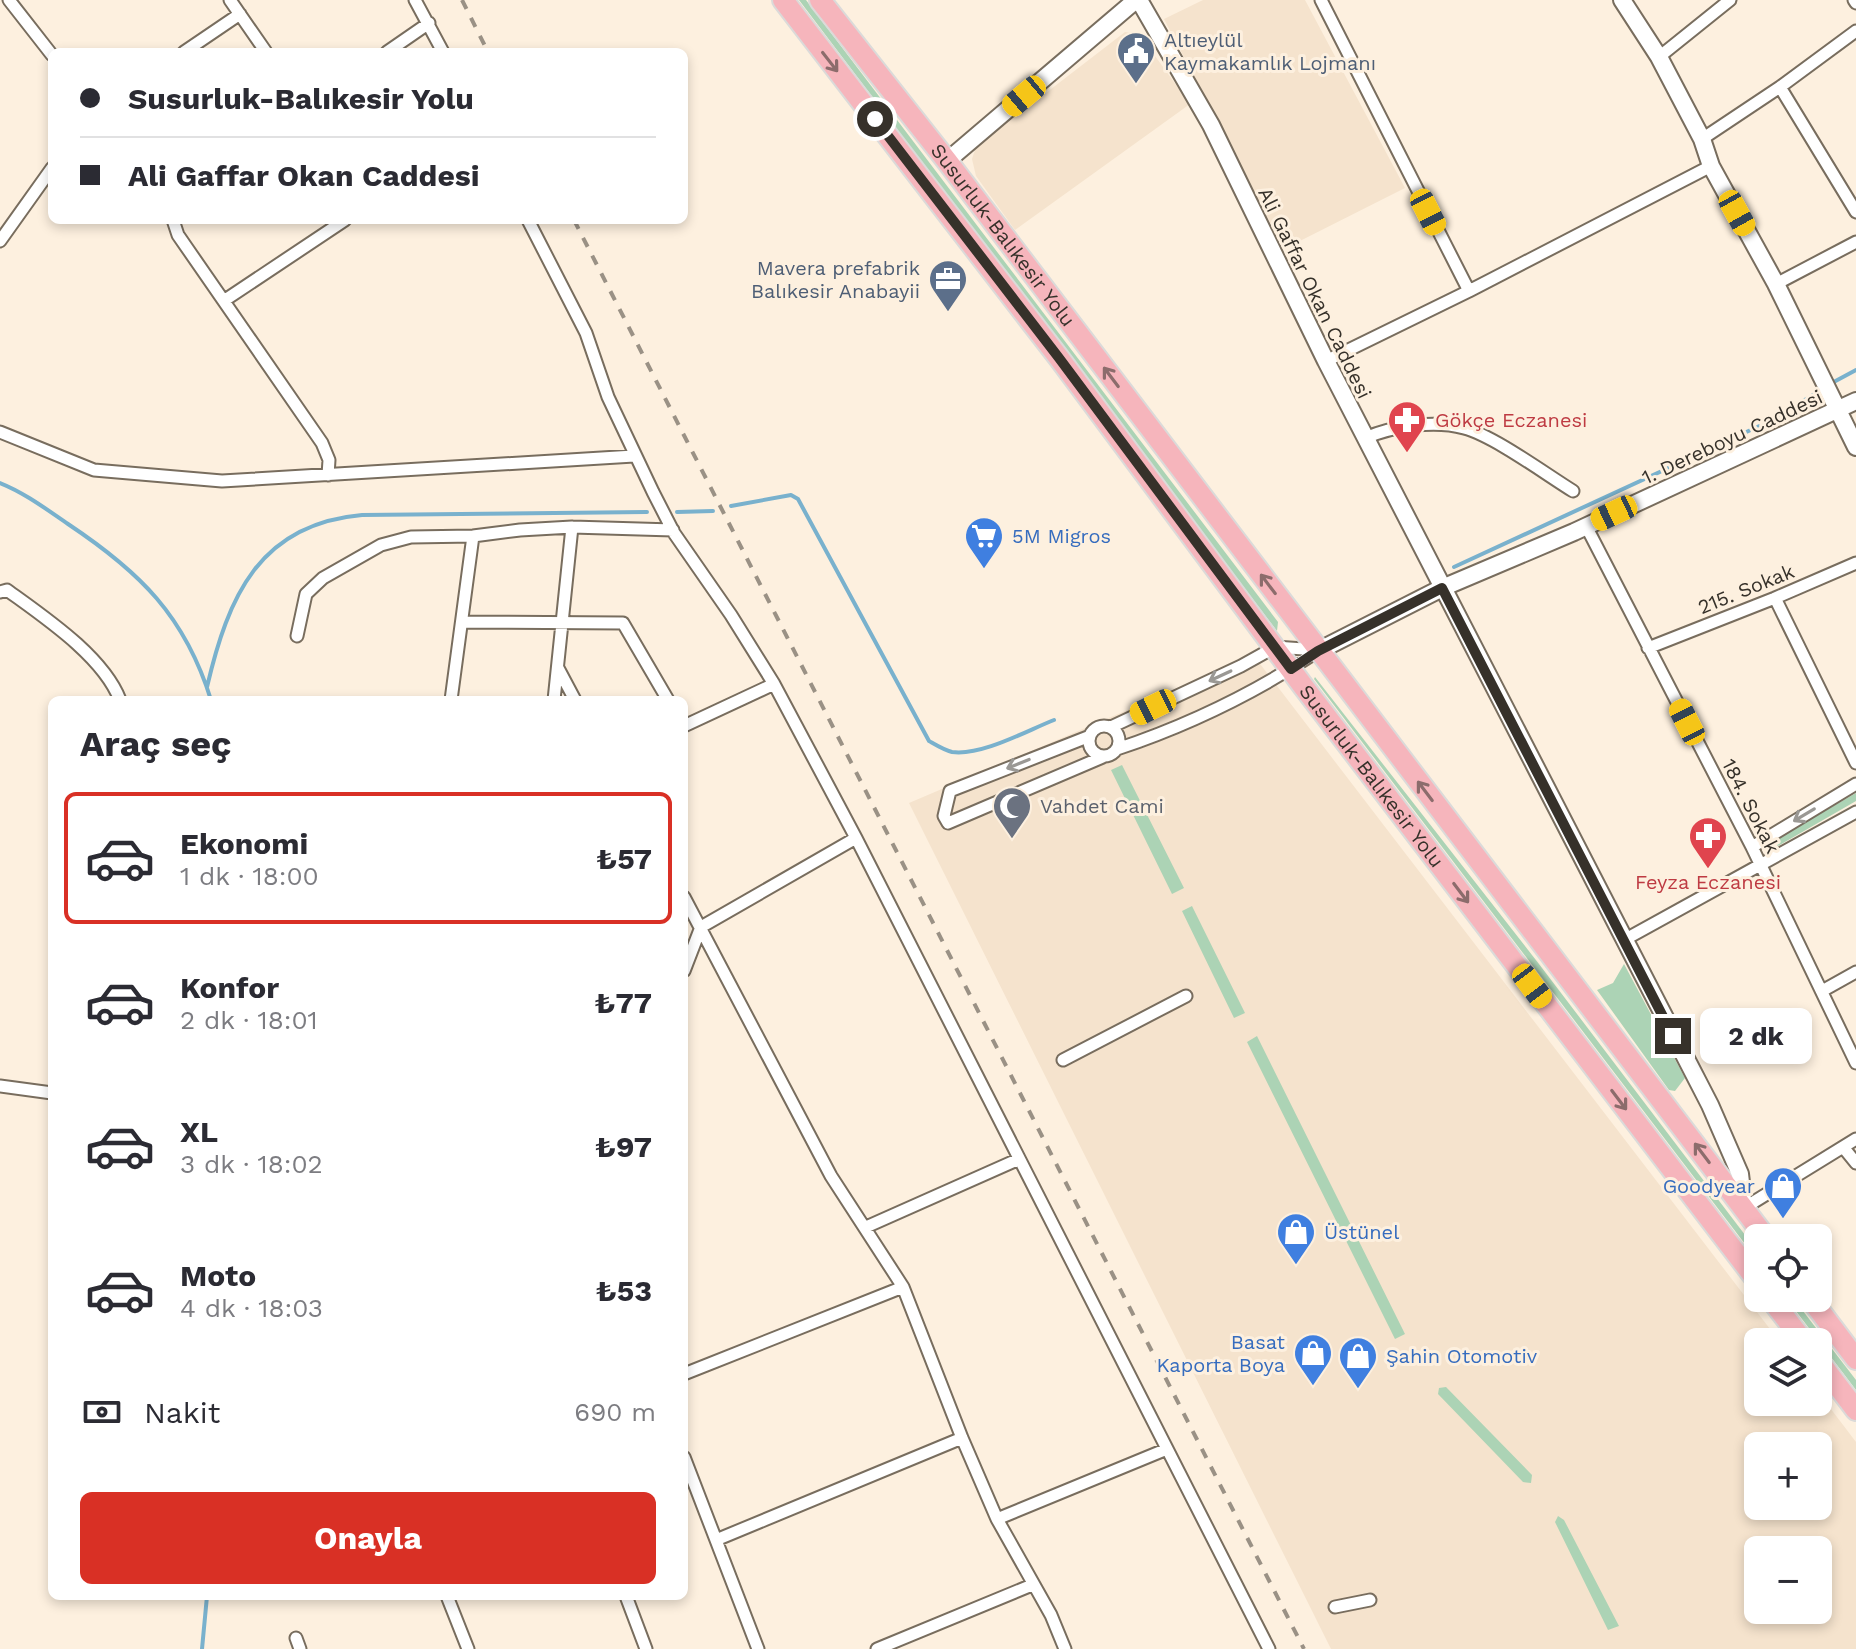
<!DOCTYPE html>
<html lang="tr">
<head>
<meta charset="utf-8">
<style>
	body { margin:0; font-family:"Work Sans",sans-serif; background:#f7f7f7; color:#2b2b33; height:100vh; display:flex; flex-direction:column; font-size:30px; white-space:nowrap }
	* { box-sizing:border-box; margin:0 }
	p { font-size:26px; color:#7c7c81 }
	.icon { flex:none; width:44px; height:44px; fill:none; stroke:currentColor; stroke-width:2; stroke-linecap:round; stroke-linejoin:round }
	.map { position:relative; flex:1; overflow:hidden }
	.drawer { position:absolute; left:48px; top:696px; width:640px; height:904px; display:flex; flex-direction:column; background:#fff; border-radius:12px; box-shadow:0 4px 12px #0003 }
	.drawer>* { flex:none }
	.guide { position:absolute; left:48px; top:48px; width:640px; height:176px; border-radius:12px; box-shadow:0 4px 12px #0003; display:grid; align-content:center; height:176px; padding:0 32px; background:#fff }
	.tools { position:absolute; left:1744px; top:1224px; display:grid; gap:16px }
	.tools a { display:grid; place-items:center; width:88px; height:88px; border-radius:12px; background:#fff; box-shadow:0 4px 12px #0003; font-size:40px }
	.end { position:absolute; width:36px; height:36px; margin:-18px; border:10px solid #36312a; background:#fff; box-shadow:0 0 0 4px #fff }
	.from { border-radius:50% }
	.bubble { position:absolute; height:56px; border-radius:12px; background:#fff; box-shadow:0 4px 12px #0003; font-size:26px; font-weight:700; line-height:56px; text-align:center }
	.car { position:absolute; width:24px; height:48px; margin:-24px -12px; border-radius:10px; box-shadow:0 0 6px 2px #0007; background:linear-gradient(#f5c518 24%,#345 0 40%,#f5c518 0 76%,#345 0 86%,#f5c518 0) }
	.guide b { display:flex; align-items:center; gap:28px; height:76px; font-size:30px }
	.guide b+b { border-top:2px solid #e1e1e2 }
	.guide i { width:20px; height:20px; background:#2b2b33 }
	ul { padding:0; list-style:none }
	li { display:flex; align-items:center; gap:24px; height:132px; margin:0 16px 12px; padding:0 16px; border:4px solid transparent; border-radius:12px }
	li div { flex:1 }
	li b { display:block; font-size:30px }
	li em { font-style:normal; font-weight:700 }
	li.active { border-color:#d93025 }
	li>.icon { width:72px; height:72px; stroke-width:1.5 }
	h2 { padding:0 32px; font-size:36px; line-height:96px }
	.pay { display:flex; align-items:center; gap:20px; height:88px; padding:0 32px; font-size:30px }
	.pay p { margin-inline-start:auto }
	.cta { display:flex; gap:16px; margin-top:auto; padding:16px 32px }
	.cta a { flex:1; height:92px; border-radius:12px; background:#d93025; color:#fff; font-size:32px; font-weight:700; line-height:92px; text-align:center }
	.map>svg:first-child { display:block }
	.built { fill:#f5e3cd; fill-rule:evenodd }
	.green { fill:#acd3b5 }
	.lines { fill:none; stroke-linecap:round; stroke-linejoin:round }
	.stream { stroke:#79b1cd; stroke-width:4 }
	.street-casing { stroke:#786d5e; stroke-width:15 }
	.secondary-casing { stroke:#786d5e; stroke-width:20 }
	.highway-casing { stroke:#dbdad9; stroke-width:24 }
	.street { stroke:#fff; stroke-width:11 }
	.secondary { stroke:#fff; stroke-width:16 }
	.highway { stroke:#f6b5bc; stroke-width:20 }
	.rail { stroke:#9a9185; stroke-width:4; stroke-dasharray:10 10; stroke-linecap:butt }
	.oneway { stroke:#8c6c6c }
	.oneway2 { stroke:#9a9894 }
	.route { stroke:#36312a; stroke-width:10 }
	.labels { text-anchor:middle; stroke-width:6; stroke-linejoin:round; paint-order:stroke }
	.service-label { font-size:20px; fill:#4e5e75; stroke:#fdf0df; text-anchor:start }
	.street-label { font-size:20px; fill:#36312a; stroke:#fdf0df }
	.health-label { font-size:20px; fill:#be3a42; stroke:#fdf0df; text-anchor:start }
	.shop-label { font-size:20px; fill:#366cbe; stroke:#fdf0df; text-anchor:start }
	.worship-label { font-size:20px; fill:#5b616d; stroke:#fdf0df; text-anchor:start }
</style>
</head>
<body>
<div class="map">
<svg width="1856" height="1649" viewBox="0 0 1856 1649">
	<rect width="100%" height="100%" fill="#fdf0df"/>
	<!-- built -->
	<path class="built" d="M1203,0H1305L1405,188L1284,249L1164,19Z
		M1125,32L1139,34L1190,104L1015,230L976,176L972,159L975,150L981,143Z
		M1254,656L1780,1342H1758V1402H1818V1392L1856,1442V1649H1331L909,803ZM1758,1446H1818V1506H1758ZM1758,1550H1818V1610H1758Z"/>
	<!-- green -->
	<path class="green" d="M799,0H806L1278,622L1277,631Z
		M1315,677L1539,964L1758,1252V1261L1314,679Z
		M1122,765L1184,888L1172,894L1111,770Z
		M1856,793V801L1771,850L1764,849L1767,844Z
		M1192,906L1245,1013L1234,1018L1182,911Z
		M1624,964L1685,1078L1675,1091L1669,1090L1597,990L1613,983Z
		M1257,1036L1405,1334L1395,1339L1247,1042Z
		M1786,1298H1793L1856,1380V1390Z
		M1446,1387L1532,1475L1531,1483L1523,1482L1438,1394L1439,1388Z
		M1558,1516L1564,1520L1619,1626L1608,1630L1555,1522Z"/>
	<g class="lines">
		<!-- stream -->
		<path class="stream" d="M1830,384L1856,370
			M0,483C25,493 46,509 68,524C140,572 185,616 211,700
			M731,506L791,495L798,499L929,741C936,745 944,750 952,752C982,756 1026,731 1054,720
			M677,512L713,511
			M1454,567L1768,422L1823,389
			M207,687C228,597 259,524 362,515L647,512
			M202,1649L207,1596"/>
		<defs>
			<path id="street" d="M9,0L52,55
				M230,0L266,52
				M415,0L443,52
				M1321,0L1469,291L1711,166
				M1854,0L1856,3
				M184,52L240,14
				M387,52L429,23
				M1659,57L1730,0
				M1780,87L1856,212
				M1702,139L1780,87L1856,31
				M173,220L178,235L322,443L329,460L328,475
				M528,220L586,333L608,397L653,492L674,533L731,615L774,684L856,838L1269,1649
				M0,241L52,168
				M1776,284L1856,242
				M225,300L345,220
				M1326,361L1469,291
				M0,432L94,470L222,481L634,456
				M1365,438C1393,426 1434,420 1464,428C1494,436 1544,473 1573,491
				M1586,526L1752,847L1856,1063
				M0,592L7,590C44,617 103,656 120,700
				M1775,598L1856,763
				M462,622L623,623L668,700
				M297,636L306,594L323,578L381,545L411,537L473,536L520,530L572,527L673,530
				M1648,648L1775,598L1856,563
				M558,668L575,700
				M451,700L473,536
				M554,700L572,527
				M1089 741a15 15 0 1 1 30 0a15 15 0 1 1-30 0Z
				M684,726L774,684
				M1111,727L1241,666L1275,647L1318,650
				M1090,736L950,791L944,816L948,823L1105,756
				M1117,749C1189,725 1255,693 1318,651
				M1752,847L1856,784
				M684,897L831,1176L903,1287L962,1438L997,1519L1051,1615L1065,1649
				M1624,940L1856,812
				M684,971L701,927L856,838
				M1822,991L1856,972
				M1063,1060L1186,996
				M0,1086L52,1093
				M1843,1147L1856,1163
				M1744,1208L1856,1139
				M866,1227L1019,1159
				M684,1374L903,1287
				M684,1457L758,1649
				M997,1519L1167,1449
				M716,1540L962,1438
				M447,1596L468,1649
				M626,1596L646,1649
				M1335,1607L1370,1600
				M296,1638L300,1649
				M877,1649L1032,1585"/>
			<path id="secondary" d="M1139,0L1211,125L1326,361L1710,1105L1740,1174L1744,1208
				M1622,0L1659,57L1702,139L1711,166L1776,284L1856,447
				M947,161L1136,0
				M1318,651L1442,588L1574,532L1856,401"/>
			<g id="highway">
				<path id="s1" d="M783,0L1059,358L1303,686L1758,1282"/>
				<path id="s2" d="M820,0L947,161L1766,1238"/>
				<path d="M1770,1298L1804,1342"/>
				<path d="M1810,1298L1856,1359"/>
				<path d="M1818,1360L1856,1410"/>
			</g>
		</defs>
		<!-- street casing -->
		<use href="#street" class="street-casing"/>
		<!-- secondary casing -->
		<use href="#secondary" class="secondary-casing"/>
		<!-- highway casing -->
		<use href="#highway" class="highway-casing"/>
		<!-- street -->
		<use href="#street" class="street"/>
		<!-- secondary -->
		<use href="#secondary" class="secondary"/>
		<!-- highway -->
		<use href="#highway" class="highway"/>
		<!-- rail -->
		<path class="rail" d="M462,0L488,52
			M574,220L1304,1649"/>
	</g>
	<!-- one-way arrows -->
	<defs><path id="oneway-shaft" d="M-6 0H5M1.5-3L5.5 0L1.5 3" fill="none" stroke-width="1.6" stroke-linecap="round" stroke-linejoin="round" transform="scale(2)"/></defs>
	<g class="oneway">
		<use href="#oneway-shaft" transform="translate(830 62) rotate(52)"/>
		<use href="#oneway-shaft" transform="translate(1111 377) rotate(-127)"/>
		<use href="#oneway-shaft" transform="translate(1268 584) rotate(-127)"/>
		<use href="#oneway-shaft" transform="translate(1425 791) rotate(-127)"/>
		<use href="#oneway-shaft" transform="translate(1461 893) rotate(53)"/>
		<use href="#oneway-shaft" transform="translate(1619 1100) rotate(53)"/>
		<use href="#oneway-shaft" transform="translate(1702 1153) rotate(-127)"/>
	</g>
	<g class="oneway2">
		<use href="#oneway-shaft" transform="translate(1220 676) rotate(155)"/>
		<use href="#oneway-shaft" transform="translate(1018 764) rotate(158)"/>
		<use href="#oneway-shaft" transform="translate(1804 815) rotate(149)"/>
	</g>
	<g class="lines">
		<!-- route -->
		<path class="route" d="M875,119L1059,358L1291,669L1318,651L1442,588L1673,1036"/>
	</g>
	<!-- icons -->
	<defs>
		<symbol id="civic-pin" viewBox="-11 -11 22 30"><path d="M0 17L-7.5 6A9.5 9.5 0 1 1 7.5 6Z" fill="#5c6f8a" stroke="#fdf0df"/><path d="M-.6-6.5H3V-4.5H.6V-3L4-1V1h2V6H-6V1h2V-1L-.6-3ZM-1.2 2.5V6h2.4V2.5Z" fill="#fff"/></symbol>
		<symbol id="office-pin" viewBox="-11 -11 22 30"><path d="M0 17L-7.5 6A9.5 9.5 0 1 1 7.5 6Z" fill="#5c6f8a" stroke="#fdf0df"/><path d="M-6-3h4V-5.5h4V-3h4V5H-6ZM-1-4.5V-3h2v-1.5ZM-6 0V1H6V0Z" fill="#fff"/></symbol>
		<symbol id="pharmacy-pin" viewBox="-11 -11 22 30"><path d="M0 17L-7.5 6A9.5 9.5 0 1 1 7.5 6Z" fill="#e0444e" stroke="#fdf0df"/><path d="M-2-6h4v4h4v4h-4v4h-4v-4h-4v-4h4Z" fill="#fff"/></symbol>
		<symbol id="supermarket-pin" viewBox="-11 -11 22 30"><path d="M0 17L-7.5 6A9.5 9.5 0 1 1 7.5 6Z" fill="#3f7fe0" stroke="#fdf0df"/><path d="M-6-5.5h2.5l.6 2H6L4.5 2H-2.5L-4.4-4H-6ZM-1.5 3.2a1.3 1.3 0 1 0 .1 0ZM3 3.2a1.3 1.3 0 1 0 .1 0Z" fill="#fff"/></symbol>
		<symbol id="mosque-pin" viewBox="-11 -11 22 30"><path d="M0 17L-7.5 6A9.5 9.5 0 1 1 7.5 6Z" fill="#6b7280" stroke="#fdf0df"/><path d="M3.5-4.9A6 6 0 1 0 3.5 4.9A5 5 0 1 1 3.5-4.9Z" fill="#fff"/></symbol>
		<symbol id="shop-pin" viewBox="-11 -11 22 30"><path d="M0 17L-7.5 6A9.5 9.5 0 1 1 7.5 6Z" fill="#3f7fe0" stroke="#fdf0df"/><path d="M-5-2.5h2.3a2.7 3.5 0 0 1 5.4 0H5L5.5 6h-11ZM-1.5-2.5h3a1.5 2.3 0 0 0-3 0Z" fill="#fff"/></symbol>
	</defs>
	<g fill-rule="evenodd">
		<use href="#civic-pin" x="1114" y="29" width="44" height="60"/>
		<use href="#office-pin" x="926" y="257" width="44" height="60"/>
		<use href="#pharmacy-pin" x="1385" y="398" width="44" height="60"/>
		<use href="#supermarket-pin" x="962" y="514" width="44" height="60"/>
		<use href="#mosque-pin" x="990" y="784" width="44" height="60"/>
		<use href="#pharmacy-pin" x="1686" y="814" width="44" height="60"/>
		<use href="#shop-pin" x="1761" y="1164" width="44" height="60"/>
		<use href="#shop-pin" x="1274" y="1210" width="44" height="60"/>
		<use href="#shop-pin" x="1291" y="1331" width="44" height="60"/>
		<use href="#shop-pin" x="1336" y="1334" width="44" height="60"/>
	</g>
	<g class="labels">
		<!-- service labels -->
		<g class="service-label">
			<text x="1164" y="47">Altıeylül<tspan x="1164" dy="23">Kaymakamlık Lojmanı</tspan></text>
			<text x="920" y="275" text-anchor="end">Mavera prefabrik<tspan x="920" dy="23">Balıkesir Anabayii</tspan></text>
		</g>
		<!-- street labels -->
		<g class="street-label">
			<text dy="7" stroke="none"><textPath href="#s2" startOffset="298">Susurluk-Balıkesir Yolu</textPath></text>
			<text transform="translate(1315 293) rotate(64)" y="7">Ali Gaffar Okan Caddesi</text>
			<text transform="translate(1732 437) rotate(-25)" y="7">1. Dereboyu Caddesi</text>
			<text transform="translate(1746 589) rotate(-22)" y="7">215. Sokak</text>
			<text dy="7" stroke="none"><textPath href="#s1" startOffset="974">Susurluk-Balıkesir Yolu</textPath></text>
			<text transform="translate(1751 806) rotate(63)" y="7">184. Sokak</text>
		</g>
		<!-- health labels -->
		<g class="health-label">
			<text x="1435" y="427">Gökçe Eczanesi</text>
			<text x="1708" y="889" text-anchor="middle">Feyza Eczanesi</text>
		</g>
		<!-- shop labels -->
		<g class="shop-label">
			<text x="1012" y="543">5M Migros</text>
			<text x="1755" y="1193" text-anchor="end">Goodyear</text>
			<text x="1324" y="1239">Üstünel</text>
			<text x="1285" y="1349" text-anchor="end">Basat<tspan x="1285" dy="23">Kaporta Boya</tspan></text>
			<text x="1386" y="1363">Şahin Otomotiv</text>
		</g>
		<!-- worship labels -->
		<g class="worship-label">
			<text x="1040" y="813">Vahdet Cami</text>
		</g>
	</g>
</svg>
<div class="tools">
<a><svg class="icon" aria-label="locate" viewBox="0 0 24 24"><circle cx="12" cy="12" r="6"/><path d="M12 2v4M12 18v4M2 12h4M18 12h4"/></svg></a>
<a><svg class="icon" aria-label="layers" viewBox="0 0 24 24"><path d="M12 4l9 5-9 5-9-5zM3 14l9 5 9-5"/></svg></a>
<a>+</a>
<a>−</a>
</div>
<i class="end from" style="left:875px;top:119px"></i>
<i class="end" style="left:1673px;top:1036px"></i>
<div class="bubble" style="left:1700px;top:1008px;width:112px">2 dk</div>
<i class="car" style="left:1024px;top:96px;rotate:230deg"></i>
<i class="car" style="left:1428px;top:212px;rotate:153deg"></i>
<i class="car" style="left:1737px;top:213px;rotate:151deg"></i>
<i class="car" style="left:1614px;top:513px;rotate:245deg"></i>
<i class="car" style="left:1153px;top:707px;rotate:244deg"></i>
<i class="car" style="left:1687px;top:722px;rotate:333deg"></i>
<i class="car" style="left:1532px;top:986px;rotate:143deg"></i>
<div class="guide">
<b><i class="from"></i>Susurluk-Balıkesir Yolu</b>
<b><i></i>Ali Gaffar Okan Caddesi</b>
</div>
<section class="drawer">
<h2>Araç seç</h2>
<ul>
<li class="active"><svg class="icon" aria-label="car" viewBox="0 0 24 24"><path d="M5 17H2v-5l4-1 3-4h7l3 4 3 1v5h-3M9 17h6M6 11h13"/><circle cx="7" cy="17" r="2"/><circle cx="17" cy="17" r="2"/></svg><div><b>Ekonomi</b><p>1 dk · 18:00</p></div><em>₺57</em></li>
<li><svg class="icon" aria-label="car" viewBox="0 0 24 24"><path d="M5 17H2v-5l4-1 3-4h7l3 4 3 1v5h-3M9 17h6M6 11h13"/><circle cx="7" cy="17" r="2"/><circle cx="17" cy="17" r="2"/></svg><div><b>Konfor</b><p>2 dk · 18:01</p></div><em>₺77</em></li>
<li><svg class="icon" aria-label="car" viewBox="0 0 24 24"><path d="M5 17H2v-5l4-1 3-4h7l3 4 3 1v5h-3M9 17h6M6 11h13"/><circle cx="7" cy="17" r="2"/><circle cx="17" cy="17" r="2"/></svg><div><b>XL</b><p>3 dk · 18:02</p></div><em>₺97</em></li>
<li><svg class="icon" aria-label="car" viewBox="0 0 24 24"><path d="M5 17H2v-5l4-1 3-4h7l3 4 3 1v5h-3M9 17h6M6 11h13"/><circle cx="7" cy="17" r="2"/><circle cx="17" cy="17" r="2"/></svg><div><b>Moto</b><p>4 dk · 18:03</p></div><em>₺53</em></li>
</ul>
<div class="pay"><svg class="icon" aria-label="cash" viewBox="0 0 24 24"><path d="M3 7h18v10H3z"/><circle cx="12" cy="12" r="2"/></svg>Nakit<p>690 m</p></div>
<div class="cta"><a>Onayla</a></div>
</section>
</div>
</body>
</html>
